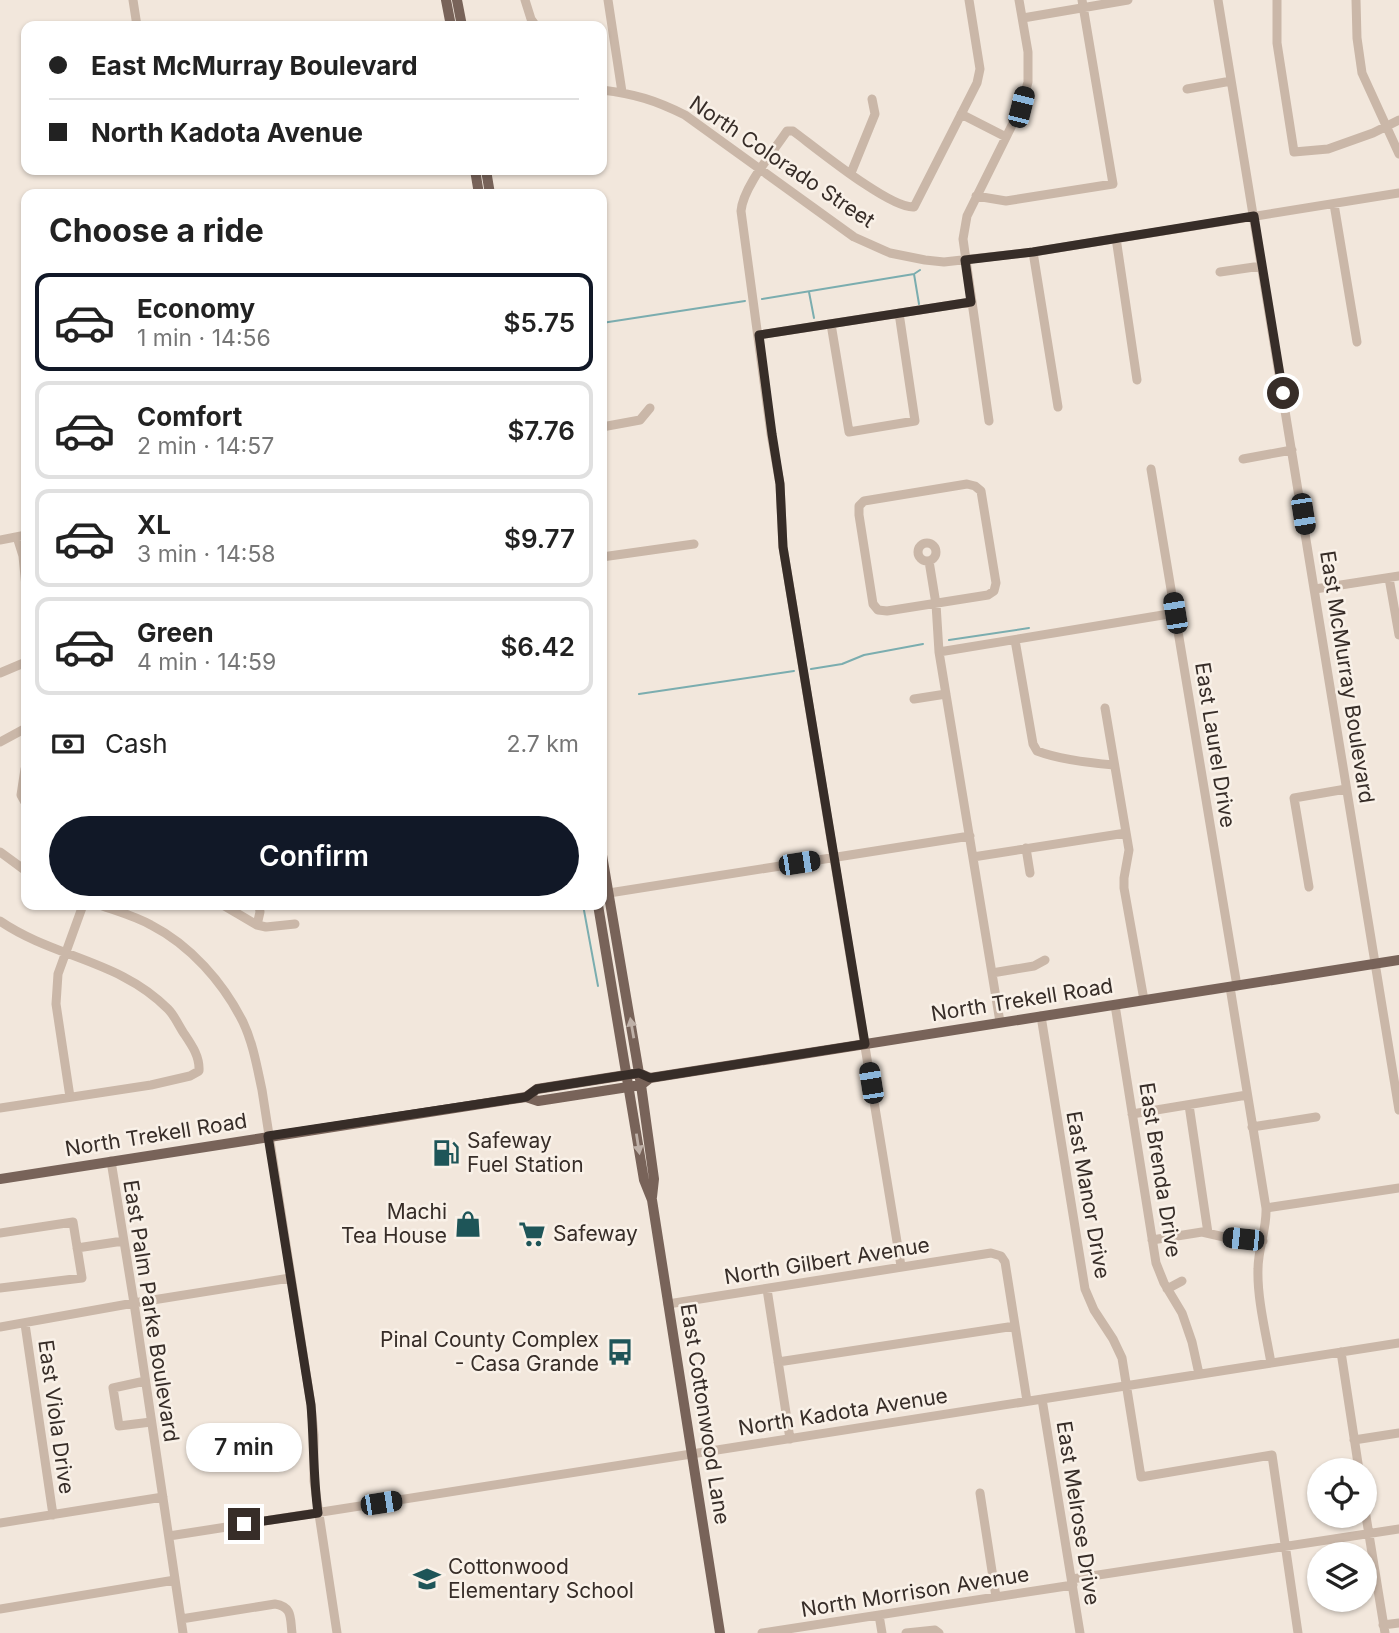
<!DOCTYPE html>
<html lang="en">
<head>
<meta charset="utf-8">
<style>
	body { margin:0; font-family:Inter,sans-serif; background:#f6f6f6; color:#222; height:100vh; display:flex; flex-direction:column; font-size:26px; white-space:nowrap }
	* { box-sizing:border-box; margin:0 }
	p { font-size:23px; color:#767676 }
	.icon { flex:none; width:38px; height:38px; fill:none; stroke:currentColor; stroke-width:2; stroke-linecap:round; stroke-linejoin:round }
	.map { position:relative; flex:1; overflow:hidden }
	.panel { position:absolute; left:21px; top:189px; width:586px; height:721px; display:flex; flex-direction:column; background:#fff; border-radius:14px; box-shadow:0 2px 5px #0004 }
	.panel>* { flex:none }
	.banner { position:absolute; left:21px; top:21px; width:586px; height:154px; border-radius:14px; box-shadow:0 2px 5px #0004; display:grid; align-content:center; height:154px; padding:0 28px; background:#fff }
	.buttons { position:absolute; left:1307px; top:1458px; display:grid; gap:14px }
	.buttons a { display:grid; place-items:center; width:70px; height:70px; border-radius:50%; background:#fff; box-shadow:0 2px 5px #0004; font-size:35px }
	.end { position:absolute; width:32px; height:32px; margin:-16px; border:9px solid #372d28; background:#fff; box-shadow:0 0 0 4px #fff }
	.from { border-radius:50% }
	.bubble { position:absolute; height:49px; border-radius:24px; background:#fff; box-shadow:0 2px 5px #0004; font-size:23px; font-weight:600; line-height:49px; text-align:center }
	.car { position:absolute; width:21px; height:42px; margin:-21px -10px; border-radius:9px; box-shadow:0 0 5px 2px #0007; background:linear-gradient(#222 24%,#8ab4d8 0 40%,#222 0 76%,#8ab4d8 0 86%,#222 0) }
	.banner b { display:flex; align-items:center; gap:24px; height:66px; font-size:26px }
	.banner b+b { border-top:2px solid #e0e0e0 }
	.banner i { width:18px; height:18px; background:#222 }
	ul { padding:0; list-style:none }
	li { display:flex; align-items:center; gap:21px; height:98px; margin:0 14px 10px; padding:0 14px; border:4px solid #e0e0e0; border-radius:14px }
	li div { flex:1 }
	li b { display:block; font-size:26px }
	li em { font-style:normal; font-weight:600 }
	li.on { border-color:#111827 }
	li>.icon { width:63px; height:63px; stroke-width:1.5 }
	h2 { padding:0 28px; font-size:32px; line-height:84px }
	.pay { display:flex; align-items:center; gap:18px; height:77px; padding:0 28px; font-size:26px }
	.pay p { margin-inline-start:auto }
	.primary-button { display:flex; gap:14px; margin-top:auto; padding:14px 28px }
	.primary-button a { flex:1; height:80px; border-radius:42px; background:#111827; color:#fff; font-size:28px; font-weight:600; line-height:80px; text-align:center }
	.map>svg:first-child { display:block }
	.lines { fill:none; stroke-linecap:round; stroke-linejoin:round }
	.stream { stroke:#7badaf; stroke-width:2 }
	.minor { stroke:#cab7a8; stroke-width:9 }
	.major { stroke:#786359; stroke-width:10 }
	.oneway { fill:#bfb1a8 }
	.route { stroke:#372d28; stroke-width:9 }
	.labels { text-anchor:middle; stroke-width:5; stroke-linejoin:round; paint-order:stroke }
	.street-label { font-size:21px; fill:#372d28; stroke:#f9f1e8 }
	.poi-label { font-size:21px; fill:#372d28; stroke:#f9f1e8; text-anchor:start }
</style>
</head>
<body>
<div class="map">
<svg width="1399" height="1633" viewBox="0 0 1399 1633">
	<rect width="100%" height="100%" fill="#f2e7dc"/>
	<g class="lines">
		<!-- stream -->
		<path class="stream" d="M914,274L919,304
			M809,292L814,318
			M762,299L914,274L920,270
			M602,323L745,301
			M949,640L1029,628
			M811,669L842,664L864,655L923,644
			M639,694L794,671
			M583,905L598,986"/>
		<!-- minor -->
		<path class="minor" d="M133,0L137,26
			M525,0L531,19L536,26
			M608,0L622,92
			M1218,0L1399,1110
			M1277,0V43L1294,152L1328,149L1373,133L1399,120
			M1356,0L1357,38L1362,73L1399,154
			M1023,18L1128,0
			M1187,89L1231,81
			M602,90C635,94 655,100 685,115L854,237L890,253L925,260L944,262L1033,252L1399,193
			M961,114L1006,137
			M851,173L875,114L872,99
			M976,196L1006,201L1113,184L1082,0
			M1334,204L1357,342
			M1116,238L1137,380
			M1033,252L1058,407
			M1220,272L1261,266
			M831,324L849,432L915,421L899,313
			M759,335L971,302
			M989,421L963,239L967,216L1021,107L1028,82V52L1019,0
			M602,427L640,420L650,408
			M1243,459L1292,450
			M1151,469L1237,986
			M967,484L975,486L981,491L996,583L994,591L988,595L887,611L878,610L873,604L859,515V506L864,501Z
			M17,537L23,556L26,587
			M0,540L26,535
			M918 552a9 9 0 1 1 18 0a9 9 0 1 1-18 0Z
			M602,557L694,544
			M929,561L936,604L939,652L1000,1022
			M1389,578L1399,635
			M1315,589L1399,576
			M1015,640L1033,744L1037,751C1061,760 1089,763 1114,765
			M939,652L1175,613
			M0,673L26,662
			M914,699L946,694
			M1105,708L1129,850L1124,878V888L1144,1000
			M0,742L26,728
			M26,769H25L21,795L26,804
			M1026,848L1030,873
			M0,852L26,871
			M973,857L1126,833
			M1309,887L1294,798L1346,789
			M609,893L970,836
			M100,905C116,911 135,916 151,925C190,945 223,982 243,1022C253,1043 257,1067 262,1090L311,1405L314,1435V1481L337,1633
			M223,905L257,925L260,912L259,905
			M0,921C54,958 120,960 168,1009C174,1015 178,1024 183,1032C191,1044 200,1056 199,1071L190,1076L151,1085L0,1108
			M257,925L266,927L295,924
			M992,973L1034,966L1045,960
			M1230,987L1266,1208C1267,1229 1258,1248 1258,1269C1257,1298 1266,1334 1271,1363
			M1115,1005L1156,1263L1164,1283L1182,1313L1192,1342L1199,1374
			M1041,1016L1085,1289L1094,1310L1113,1339L1122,1358L1141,1477L1272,1455L1298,1633
			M70,1097L56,1004L58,974L83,905
			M1189,1105L1208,1233
			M1132,1114L1247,1095
			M1252,1127L1316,1117
			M111,1161L134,1303L183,1633
			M1266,1208L1399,1188
			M0,1233L73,1222L82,1278L0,1288
			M1152,1240L1202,1232L1224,1237L1263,1241
			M77,1248L123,1241
			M901,1266L783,547L780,484L771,434L741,211C743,187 773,152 787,131H793C816,148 890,209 914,207L977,83L980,69L969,0
			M767,1289L790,1439
			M1167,1289L1182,1281
			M668,1304L991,1253L1001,1256L1005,1262L1027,1401
			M25,1324L53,1515
			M0,1327L134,1303L290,1278
			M1341,1352L1359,1470
			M778,1362L1015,1326
			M145,1381L113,1388L119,1426L151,1422
			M1042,1399L1080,1633
			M1354,1440L1399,1433
			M980,1493L996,1597
			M1365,1510L1385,1633
			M0,1523L163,1497
			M169,1536L1399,1343
			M1072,1579L1399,1529
			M0,1609L175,1580
			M879,1615L882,1633
			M181,1619L275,1604C293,1607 290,1618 292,1633
			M1383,1625L1399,1623
			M762,1633L1073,1585
			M906,1633L935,1630L939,1633"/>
		<!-- major -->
		<path class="major" d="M446,0L451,26
			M457,0L462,26
			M475,170L479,194
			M486,170L490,194
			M602,855L641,1085L654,1179L652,1197
			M598,905L644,1180L652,1200L657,1232L720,1633
			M526,1097L538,1101L628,1087L641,1085L650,1078L1399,960
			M0,1179L526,1097L537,1089L626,1075L639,1073L650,1078"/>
	</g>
	<!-- one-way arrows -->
	<defs><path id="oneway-solid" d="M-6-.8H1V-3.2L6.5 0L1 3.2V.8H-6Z" transform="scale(1.75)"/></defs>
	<g class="oneway">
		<use href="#oneway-solid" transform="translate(632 1028) rotate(-100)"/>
		<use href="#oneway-solid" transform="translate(638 1144) rotate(81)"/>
	</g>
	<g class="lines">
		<!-- route -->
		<path class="route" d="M244,1524L318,1513C313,1477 314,1441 311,1405L268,1136L526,1097L537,1089L626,1075L639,1073L650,1078L865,1044L783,547L780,484L772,434L759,335L971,302L965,260L1033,252L1254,216L1283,393"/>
	</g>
	<!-- icons -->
	<defs>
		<symbol id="fuel-bare" viewBox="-9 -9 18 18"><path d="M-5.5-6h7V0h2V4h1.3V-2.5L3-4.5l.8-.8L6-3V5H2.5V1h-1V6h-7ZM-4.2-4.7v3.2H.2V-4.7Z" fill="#1e5558" stroke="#f9f1e8" stroke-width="2.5" paint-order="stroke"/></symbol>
		<symbol id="shop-bare" viewBox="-9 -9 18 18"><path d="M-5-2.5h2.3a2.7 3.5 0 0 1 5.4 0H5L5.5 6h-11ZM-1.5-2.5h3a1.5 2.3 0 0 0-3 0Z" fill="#1e5558" stroke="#f9f1e8" stroke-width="2.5" paint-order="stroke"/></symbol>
		<symbol id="supermarket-bare" viewBox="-9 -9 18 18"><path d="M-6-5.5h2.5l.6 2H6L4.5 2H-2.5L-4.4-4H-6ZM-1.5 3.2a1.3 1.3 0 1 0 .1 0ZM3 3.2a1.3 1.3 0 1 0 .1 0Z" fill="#1e5558" stroke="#f9f1e8" stroke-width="2.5" paint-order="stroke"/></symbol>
		<symbol id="bus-bare" viewBox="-9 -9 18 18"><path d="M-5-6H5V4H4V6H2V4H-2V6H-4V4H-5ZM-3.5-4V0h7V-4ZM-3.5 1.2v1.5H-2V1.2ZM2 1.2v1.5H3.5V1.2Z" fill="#1e5558" stroke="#f9f1e8" stroke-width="2.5" paint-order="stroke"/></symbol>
		<symbol id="school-bare" viewBox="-9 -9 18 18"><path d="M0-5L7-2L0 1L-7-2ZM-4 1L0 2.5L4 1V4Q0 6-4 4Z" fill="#1e5558" stroke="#f9f1e8" stroke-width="2.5" paint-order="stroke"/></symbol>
	</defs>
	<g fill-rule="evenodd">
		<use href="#fuel-bare" x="427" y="1134" width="38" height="38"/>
		<use href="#shop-bare" x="449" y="1205" width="38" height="38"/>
		<use href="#supermarket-bare" x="513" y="1215" width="38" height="38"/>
		<use href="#bus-bare" x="601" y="1333" width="38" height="38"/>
		<use href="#school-bare" x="408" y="1560" width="38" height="38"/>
	</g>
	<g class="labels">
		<!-- street labels -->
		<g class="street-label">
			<text transform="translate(782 162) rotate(34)" y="7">North Colorado Street</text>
			<text transform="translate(1347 677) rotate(81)" y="7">East McMurray Boulevard</text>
			<text transform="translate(1215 745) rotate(81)" y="7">East Laurel Drive</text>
			<text transform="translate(1022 1000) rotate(-9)" y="7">North Trekell Road</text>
			<text transform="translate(156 1135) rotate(-9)" y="7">North Trekell Road</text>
			<text transform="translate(1160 1170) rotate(81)" y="7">East Brenda Drive</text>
			<text transform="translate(1088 1195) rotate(80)" y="7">East Manor Drive</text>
			<text transform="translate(827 1261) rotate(-9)" y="7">North Gilbert Avenue</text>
			<text transform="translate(151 1311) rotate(81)" y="7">East Palm Parke Boulevard</text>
			<text transform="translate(843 1412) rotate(-9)" y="7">North Kadota Avenue</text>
			<text transform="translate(705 1414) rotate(81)" y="7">East Cottonwood Lane</text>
			<text transform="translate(56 1417) rotate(82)" y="7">East Viola Drive</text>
			<text transform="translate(1078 1513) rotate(81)" y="7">East Melrose Drive</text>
			<text transform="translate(915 1592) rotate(-9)" y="7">North Morrison Avenue</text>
		</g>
		<!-- poi labels -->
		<g class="poi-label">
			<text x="467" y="1148">Safeway<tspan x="467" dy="24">Fuel Station</tspan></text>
			<text x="447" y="1219" text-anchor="end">Machi<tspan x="447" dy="24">Tea House</tspan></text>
			<text x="553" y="1241">Safeway</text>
			<text x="599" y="1347" text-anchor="end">Pinal County Complex<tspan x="599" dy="24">- Casa Grande</tspan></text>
			<text x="448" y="1574">Cottonwood<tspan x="448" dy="24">Elementary School</tspan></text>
		</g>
	</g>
</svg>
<div class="buttons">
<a><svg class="icon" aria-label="locate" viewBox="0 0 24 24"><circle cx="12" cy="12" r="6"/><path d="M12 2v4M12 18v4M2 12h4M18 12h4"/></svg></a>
<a><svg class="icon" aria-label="layers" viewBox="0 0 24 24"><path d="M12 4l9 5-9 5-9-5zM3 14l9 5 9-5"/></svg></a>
</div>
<i class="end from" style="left:1283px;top:393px"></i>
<i class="end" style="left:244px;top:1524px"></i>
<div class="bubble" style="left:186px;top:1423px;width:116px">7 min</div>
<i class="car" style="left:1021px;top:107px;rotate:14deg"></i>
<i class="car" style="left:1303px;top:514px;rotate:171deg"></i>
<i class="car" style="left:1175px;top:613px;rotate:351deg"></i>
<i class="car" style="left:799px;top:863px;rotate:81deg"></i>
<i class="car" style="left:871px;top:1083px;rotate:351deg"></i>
<i class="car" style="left:1243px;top:1239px;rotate:276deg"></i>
<i class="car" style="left:381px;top:1503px;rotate:81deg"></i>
<div class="banner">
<b><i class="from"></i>East McMurray Boulevard</b>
<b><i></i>North Kadota Avenue</b>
</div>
<section class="panel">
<h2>Choose a ride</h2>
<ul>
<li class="on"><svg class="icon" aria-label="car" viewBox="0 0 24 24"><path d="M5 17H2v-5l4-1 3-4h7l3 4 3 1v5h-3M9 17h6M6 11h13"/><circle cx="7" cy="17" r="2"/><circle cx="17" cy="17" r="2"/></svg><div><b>Economy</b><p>1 min · 14:56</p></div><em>$5.75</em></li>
<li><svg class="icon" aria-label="car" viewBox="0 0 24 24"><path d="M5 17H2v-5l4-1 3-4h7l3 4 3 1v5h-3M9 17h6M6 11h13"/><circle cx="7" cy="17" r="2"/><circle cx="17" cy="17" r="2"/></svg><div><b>Comfort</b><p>2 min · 14:57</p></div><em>$7.76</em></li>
<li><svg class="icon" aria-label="car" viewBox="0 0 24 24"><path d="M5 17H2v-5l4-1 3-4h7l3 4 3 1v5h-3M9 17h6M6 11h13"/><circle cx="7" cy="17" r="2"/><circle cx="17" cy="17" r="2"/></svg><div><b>XL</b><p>3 min · 14:58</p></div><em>$9.77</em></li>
<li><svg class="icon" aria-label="car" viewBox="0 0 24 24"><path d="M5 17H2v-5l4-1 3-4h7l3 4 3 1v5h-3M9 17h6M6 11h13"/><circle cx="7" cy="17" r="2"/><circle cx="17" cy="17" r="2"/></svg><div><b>Green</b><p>4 min · 14:59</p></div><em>$6.42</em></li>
</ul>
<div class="pay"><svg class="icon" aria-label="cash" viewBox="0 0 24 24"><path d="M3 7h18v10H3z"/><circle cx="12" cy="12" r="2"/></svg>Cash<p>2.7 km</p></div>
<div class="primary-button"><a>Confirm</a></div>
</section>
</div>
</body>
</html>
